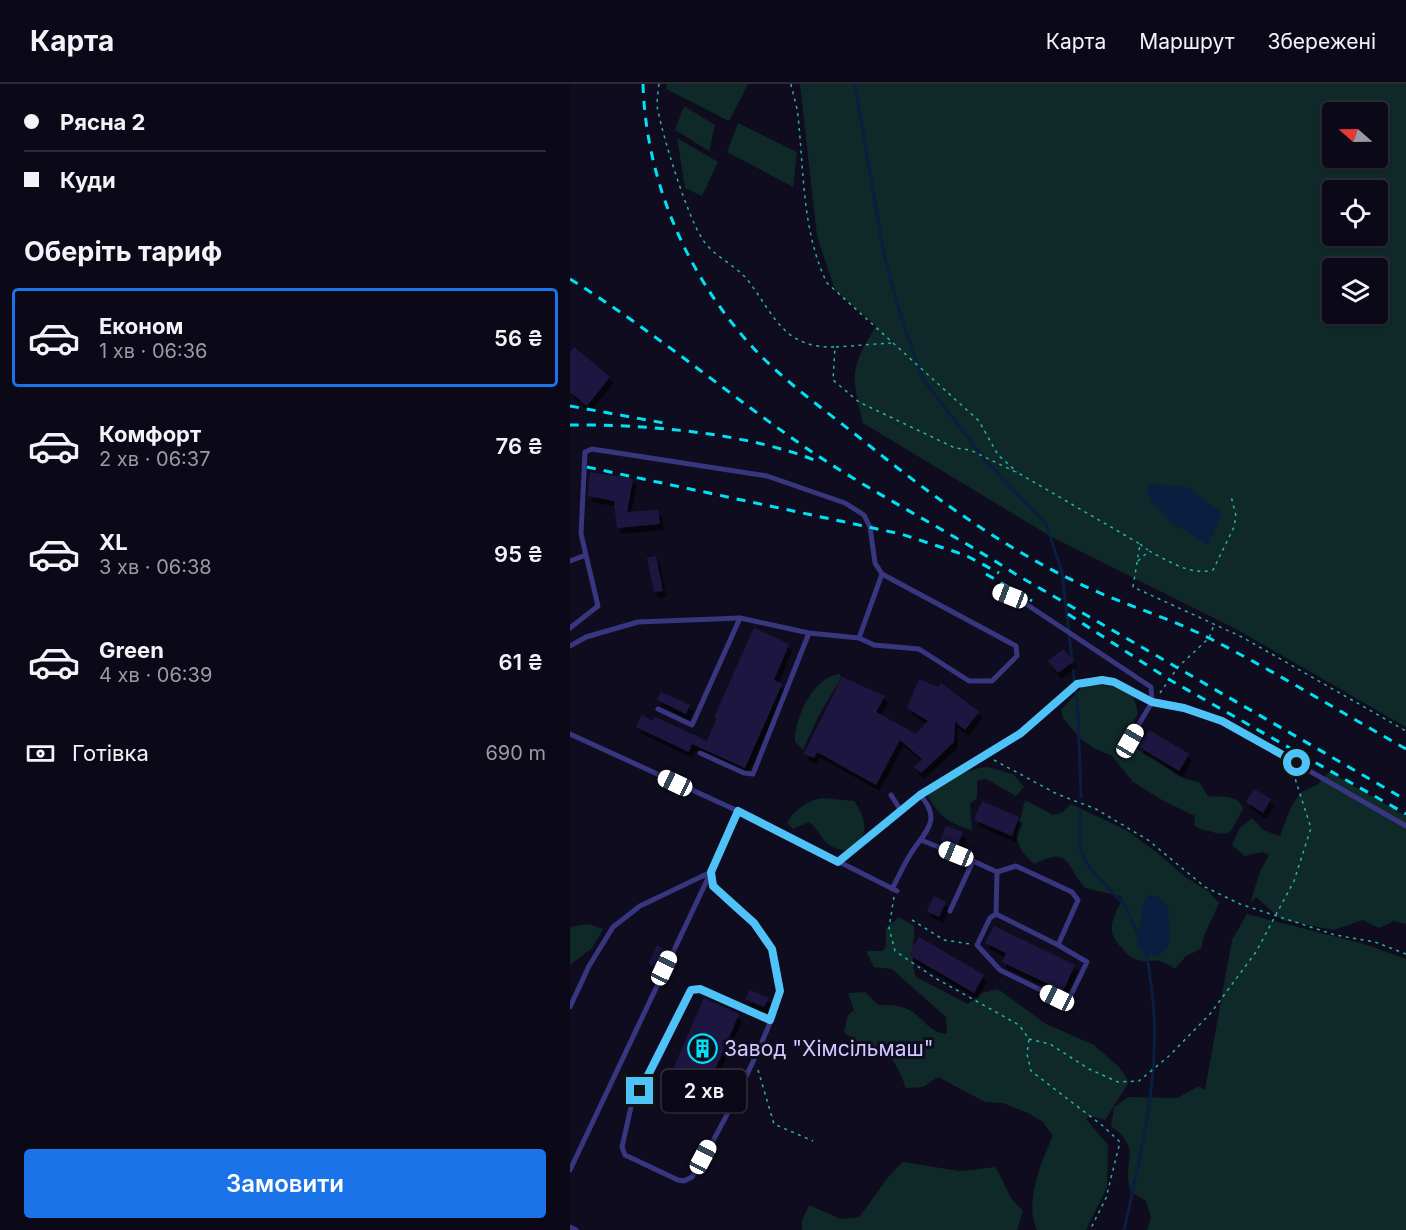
<!DOCTYPE html>
<html lang="uk">
<head>
<meta charset="utf-8">
<style>
	body { margin:0; font-family:Inter,sans-serif; background:#191724; color:#f1f3f6; height:100vh; display:flex; flex-direction:column; font-size:22px; white-space:nowrap }
	* { box-sizing:border-box; margin:0 }
	p { font-size:20px; color:#9a9aa1 }
	.icon { flex:none; width:33px; height:33px; fill:none; stroke:currentColor; stroke-width:2; stroke-linecap:round; stroke-linejoin:round }
	.map { position:relative; flex:1; overflow:hidden }
	.side { display:flex; flex-direction:column; background:#0b0917; width:570px }
	.side>* { flex:none }
	.hud { display:grid; align-content:center; height:132px; padding:0 24px; background:#0b0917 }
	.needle { width:39px; rotate:290deg }
	.tools { position:absolute; left:752px; top:18px; display:grid; gap:12px }
	.tools a { display:grid; place-items:center; width:66px; height:66px; border-radius:6px; background:#0b0917; box-shadow:0 2px 4px #0004,0 0 0 2px #2b2a36; font-size:30px }
	.end { position:absolute; width:27px; height:27px; margin:-14px; border:8px solid #4fc3f7; background:#111; box-shadow:0 0 0 3px #111 }
	.from { border-radius:50% }
	.bubble { position:absolute; height:42px; border-radius:6px; background:#0b0917; box-shadow:0 2px 4px #0004,0 0 0 2px #2b2a36; font-size:20px; font-weight:600; line-height:42px; text-align:center }
	.car { position:absolute; width:18px; height:36px; margin:-18px -9px; border-radius:8px; box-shadow:0 0 4px 2px #0007; background:linear-gradient(#fff 24%,#345 0 40%,#fff 0 76%,#345 0 86%,#fff 0) }
	.hud b { display:flex; align-items:center; gap:21px; height:57px; font-size:22px }
	.hud b+b { border-top:2px solid #2b2a36 }
	.hud i { width:15px; height:15px; background:#f1f3f6 }
	ul { padding:0; list-style:none }
	li { display:flex; align-items:center; gap:18px; height:99px; margin:0 12px 9px; padding:0 12px; border:3px solid transparent; border-radius:6px }
	li div { flex:1 }
	li b { display:block; font-size:22px }
	li em { font-style:normal; font-weight:600 }
	li.selected { border-color:#1a73e8 }
	li>.icon { width:54px; height:54px; stroke-width:1.5 }
	h2 { padding:0 24px; font-size:27px; line-height:72px }
	.pay { display:flex; align-items:center; gap:15px; height:66px; padding:0 24px; font-size:22px }
	.pay p { margin-inline-start:auto }
	.action { display:flex; gap:12px; margin-top:auto; padding:12px 24px }
	.action a { flex:1; height:69px; border-radius:6px; background:#1a73e8; color:#fff; font-size:24px; font-weight:600; line-height:69px; text-align:center }
	header { display:flex; align-items:center; gap:36px; box-sizing:border-box; height:84px; padding:0 30px; background:#0b0917; border-bottom:2px solid #2b2a36 }
	header strong { font-size:28px }
	nav { display:flex; gap:33px; margin-inline-start:auto; font-size:21px }
	main { display:flex; flex:1; min-height:0 }
	.map>svg:first-child { display:block }
	.green { fill:#0f2928; fill-rule:evenodd }
	.water { fill:#0a1f40 }
	.lines { fill:none; stroke-linecap:round; stroke-linejoin:round }
	.stream { stroke:#0a1f40; stroke-width:3 }
	.building { fill:#1f1840; filter:url(#shadow) }
	.path { stroke:#2bb2a7; stroke-width:1.5; stroke-dasharray:3 4.5; stroke-linecap:butt }
	.lane { stroke:#37367f; stroke-width:5 }
	.rail { stroke:#00e2f5; stroke-width:3; stroke-dasharray:9 8; stroke-linecap:butt }
	.route { stroke:#4fc3f7; stroke-width:8 }
	.labels { text-anchor:middle; stroke-width:6; stroke-linejoin:round; paint-order:stroke }
	.poi-label { font-size:21px; fill:#cfcaff; stroke:#0f0c1f; text-anchor:start }
</style>
</head>
<body>
<header>
<strong>Карта</strong>
<nav><a>Карта</a><a>Маршрут</a><a>Збережені</a></nav>
</header>
<main>
<section class="side">
<div class="hud">
<b><i class="from"></i>Рясна 2</b>
<b><i></i>Куди</b>
</div>
<h2>Оберіть тариф</h2>
<ul>
<li class="selected"><svg class="icon" aria-label="car" viewBox="0 0 24 24"><path d="M5 17H2v-5l4-1 3-4h7l3 4 3 1v5h-3M9 17h6M6 11h13"/><circle cx="7" cy="17" r="2"/><circle cx="17" cy="17" r="2"/></svg><div><b>Економ</b><p>1 хв · 06:36</p></div><em>56 ₴</em></li>
<li><svg class="icon" aria-label="car" viewBox="0 0 24 24"><path d="M5 17H2v-5l4-1 3-4h7l3 4 3 1v5h-3M9 17h6M6 11h13"/><circle cx="7" cy="17" r="2"/><circle cx="17" cy="17" r="2"/></svg><div><b>Комфорт</b><p>2 хв · 06:37</p></div><em>76 ₴</em></li>
<li><svg class="icon" aria-label="car" viewBox="0 0 24 24"><path d="M5 17H2v-5l4-1 3-4h7l3 4 3 1v5h-3M9 17h6M6 11h13"/><circle cx="7" cy="17" r="2"/><circle cx="17" cy="17" r="2"/></svg><div><b>XL</b><p>3 хв · 06:38</p></div><em>95 ₴</em></li>
<li><svg class="icon" aria-label="car" viewBox="0 0 24 24"><path d="M5 17H2v-5l4-1 3-4h7l3 4 3 1v5h-3M9 17h6M6 11h13"/><circle cx="7" cy="17" r="2"/><circle cx="17" cy="17" r="2"/></svg><div><b>Green</b><p>4 хв · 06:39</p></div><em>61 ₴</em></li>
</ul>
<div class="pay"><svg class="icon" aria-label="cash" viewBox="0 0 24 24"><path d="M3 7h18v10H3z"/><circle cx="12" cy="12" r="2"/></svg>Готівка<p>690 m</p></div>
<div class="action"><a>Замовити</a></div>
</section>
<div class="map">
<svg width="836" height="1146" viewBox="0 0 836 1146">
	<defs>
		<filter id="shadow"><feDropShadow dx="3.5" dy="6" stdDeviation="0" flood-color="#0009"/></filter>
	</defs>
	<rect width="100%" height="100%" fill="#0f0c1f"/>
	<!-- green -->
	<path class="green" d="M97,0H178L159,37L96,5Z
		M230,0H836V643L668,546L480,452L293,339C281,292 280,284 306,242L265,206L247,152ZM762,28H807V74H762ZM762,106H807V152H762ZM762,184H807V230H762Z
		M114,22L145,41L139,67L105,46Z
		M168,39L227,68L223,103L157,68Z
		M107,54L148,78L132,112L115,104Z
		M270,590L271,594L248,633L233,666L225,658C224,634 244,592 270,590Z
		M524,598C548,609 561,592 568,629L557,652C562,665 571,667 582,673C601,684 604,694 629,698L638,712C652,714 669,709 673,726C661,742 665,755 642,748C634,745 631,747 624,741L625,732L592,716L563,698L541,671L525,665L511,655L493,634L491,626L516,599Z
		M417,683L443,690L454,703L446,712L416,695L407,697V714L400,720L402,746C380,740 367,731 357,710L359,702C379,697 397,684 417,683Z
		M759,688L836,732V840L824,837L809,844L793,836L764,846L712,836L686,813L680,819L690,788L699,771L692,768L675,772L662,761L669,745L682,734L693,746L710,752L721,723L731,708L747,701Z
		M254,714L284,717C298,736 300,755 277,767C249,762 256,752 239,738L223,745L217,739C224,726 239,715 254,714Z
		M455,716L483,731L493,728L501,720L556,746L590,771L615,793L638,807L649,819L634,852L631,865L616,872L605,885C584,870 583,881 565,875C561,874 556,869 554,866C534,848 542,837 552,816L550,812L515,804C495,781 501,762 464,780L452,768L446,752Z
		M677,830L794,860L836,875V1146H577L581,1134L576,1117L561,1108C550,1076 575,1067 541,1042L544,1023L559,1013L607,1014L629,1002L635,1006L662,856Z
		M329,833L344,842C345,863 339,872 346,893L398,920L412,909L428,905L476,940L524,961L550,984L559,998L535,1036L519,1032L516,1035L538,1061L537,1103L516,1146H467C454,1121 471,1077 483,1052L473,1038L458,1029L433,1019L415,1018L368,993L353,1003L336,1004C319,953 306,975 274,948L278,931L284,926L278,909L295,908L308,921C319,921 331,921 341,927C354,935 360,949 377,950L376,933L322,885L304,883L296,867H313L316,861V844Z
		M19,840L33,845L22,864L0,881V843Z
		M333,1078L390,1087L426,1083L441,1114L453,1127L447,1146H232V1137L239,1121L271,1135L289,1133C304,1115 315,1093 333,1078Z"/>
	<!-- water -->
	<path class="water" d="M581,400L618,403L652,429L639,460H635L613,445L600,439L598,432L591,429L590,424L582,420L577,406Z
		M578,811L586,812L599,823C596,837 607,865 588,871C579,874 572,868 567,862L573,819Z"/>
	<g class="lines">
		<!-- stream -->
		<path class="stream" d="M285,0L314,171L332,237L353,295L415,376L476,440L492,488L508,628L511,713
			M510,727L509,762L519,783L556,823L569,853
			M554,1146C572,1066 593,982 581,899C579,889 579,877 575,868"/>
	</g>
	<!-- building -->
	<path class="building" d="M4,263L40,293L17,322L0,308V268Z
		M20,388L63,395L57,428L88,426L90,440L47,444L44,417L18,412Z
		M86,472L93,507L84,508L77,474Z
		M184,544L219,560L204,596L212,600L175,684L122,660L119,668L66,643L72,631L83,637L85,633L137,657L147,634L144,633Z
		M493,565L504,577L488,589L478,577Z
		M272,593L315,612L306,628L346,650L358,637L337,624L349,595L368,603L371,599L409,628L395,646L385,638L384,658L351,689L344,683L352,675L330,656L306,701L247,668L244,674L234,670Z
		M91,608L120,621L116,630L87,616Z
		M579,646L619,670L609,687L569,663Z
		M684,705L701,715L693,729L676,718Z
		M412,717L449,733L442,752L404,736Z
		M376,742L393,748L387,763L370,757Z
		M364,812L376,818L369,833L357,827Z
		M424,842L505,881L493,907L432,878L436,869L415,859Z
		M349,853L414,891L404,909L339,871Z
		M87,861L98,867L90,885L79,880Z
		M180,906L199,914L194,923L175,915Z
		M134,914L169,930L132,1016L96,1001Z"/>
	<g class="lines">
		<!-- path -->
		<path class="path" d="M89,0C88,9 86,19 88,27C94,56 117,132 133,156C144,173 168,182 180,199C206,235 215,264 265,263L263,296L289,318L385,364L400,366L450,390L570,460L563,503L672,553L836,647
			M221,0C223,11 227,21 228,32C234,87 232,148 257,199L409,337L428,371L447,388
			M266,263L321,259
			M570,460L578,466
			M568,477L579,467C599,477 620,492 643,486L664,443L666,432L661,412
			M590,609L608,583L639,554L644,541
			M424,676L487,710L526,725L578,756L635,803L670,820L765,851L805,858L836,870
			M324,813L319,844L325,867L365,894L449,941L459,955L457,970L461,987L533,1042L550,1058L536,1114L520,1146
			M342,836L374,856L400,860
			M459,955L480,960L519,985L548,998L569,997L599,972L640,930L686,868L724,797L741,744L723,688
			M188,986L204,1040L243,1057"/>
		<!-- lane -->
		<path class="lane" d="M0,477L16,471
			M426,507L453,518L581,603L582,618L614,624L652,637L836,742
			M0,544L28,522L11,450L15,368L22,365L197,392L275,419L294,431L300,443L305,479L312,490L289,554L239,549L170,534L68,538L16,553L0,562
			M289,554L304,561L349,565L399,597H422L447,572L446,562L312,490
			M88,625L122,641L170,534
			M0,650L168,727L141,788L70,822L43,843L19,882L0,923
			M130,669L174,689L183,690L239,549
			M321,711L331,727
			M168,727L327,807
			M351,756L403,777L380,827
			M403,777L427,788L446,782L502,808L508,816L488,861L426,830L427,788
			M268,778L350,711L451,649L507,600L533,596L544,598L582,618L559,657
			M141,788C146,822 188,833 202,865C206,875 210,895 209,906C209,934 141,1065 122,1093L114,1097L108,1096L55,1071L52,1063L61,1023L88,976L121,906L130,905L200,936
			M322,805C328,794 333,782 340,771C353,749 374,737 350,711
			M426,830L420,834L407,861L430,886L487,914L500,913L517,878L488,861
			M0,1086L140,790
			M0,1143L6,1146"/>
		<!-- rail -->
		<path class="rail" d="M73,0C76,101 121,201 192,273C223,304 260,330 295,358C360,411 431,462 508,499C551,520 598,533 641,555C707,589 771,628 836,665
			M0,195C79,244 153,306 229,359C299,408 376,445 447,491L836,716
			M0,322L94,339
			M0,341C74,340 180,349 249,378
			M17,383L331,450L395,471L429,489
			M416,490L462,517
			M498,530L600,596L836,730"/>
	</g>
	<g class="lines">
		<!-- route -->
		<path class="route" d="M70,1007L121,906L130,905L200,936L210,907L202,865L184,839L143,802L141,788L168,727L268,778L350,711L451,649L507,600L532,596L544,598L582,618L614,624L652,637L727,679"/>
	</g>
	<!-- icons -->
	<defs>
		<symbol id="building-ring" viewBox="-11 -11 22 22"><circle r="9.5" fill="#0f0c1f" stroke="#00e2f5" stroke-width="1.5"/><path d="M-4-6H4V6H1V3H-1V6H-4ZM-2.5-4.3h1.7v1.8h-1.7ZM.8-4.3h1.7v1.8H.8ZM-2.5-1h1.7V.8h-1.7ZM.8-1h1.7V.8H.8Z" fill="#00e2f5"/></symbol>
	</defs>
	<g fill-rule="evenodd">
		<use href="#building-ring" x="116" y="948" width="33" height="33"/>
	</g>
	<g class="labels">
		<!-- poi labels -->
		<g class="poi-label">
			<text x="154" y="972">Завод "Хімсільмаш"</text>
		</g>
	</g>
</svg>
<div class="tools">
<a><svg class="needle" viewBox="-14 -14 28 28"><path d="M0-13l5 13h-10z" fill="#e53935"/><path d="M0 13l5-13h-10z" fill="#9a9aa1"/></svg></a>
<a><svg class="icon" aria-label="locate" viewBox="0 0 24 24"><circle cx="12" cy="12" r="6"/><path d="M12 2v4M12 18v4M2 12h4M18 12h4"/></svg></a>
<a><svg class="icon" aria-label="layers" viewBox="0 0 24 24"><path d="M12 4l9 5-9 5-9-5zM3 14l9 5 9-5"/></svg></a>
</div>
<i class="end from" style="left:727px;top:679px"></i>
<i class="end" style="left:70px;top:1007px"></i>
<div class="bubble" style="left:92px;top:986px;width:84px">2 хв</div>
<i class="car" style="left:440px;top:512px;rotate:291deg"></i>
<i class="car" style="left:560px;top:657px;rotate:30deg"></i>
<i class="car" style="left:105px;top:699px;rotate:295deg"></i>
<i class="car" style="left:386px;top:770px;rotate:292deg"></i>
<i class="car" style="left:94px;top:884px;rotate:25deg"></i>
<i class="car" style="left:487px;top:914px;rotate:296deg"></i>
<i class="car" style="left:133px;top:1073px;rotate:28deg"></i>
</div>
</main>
</body>
</html>
